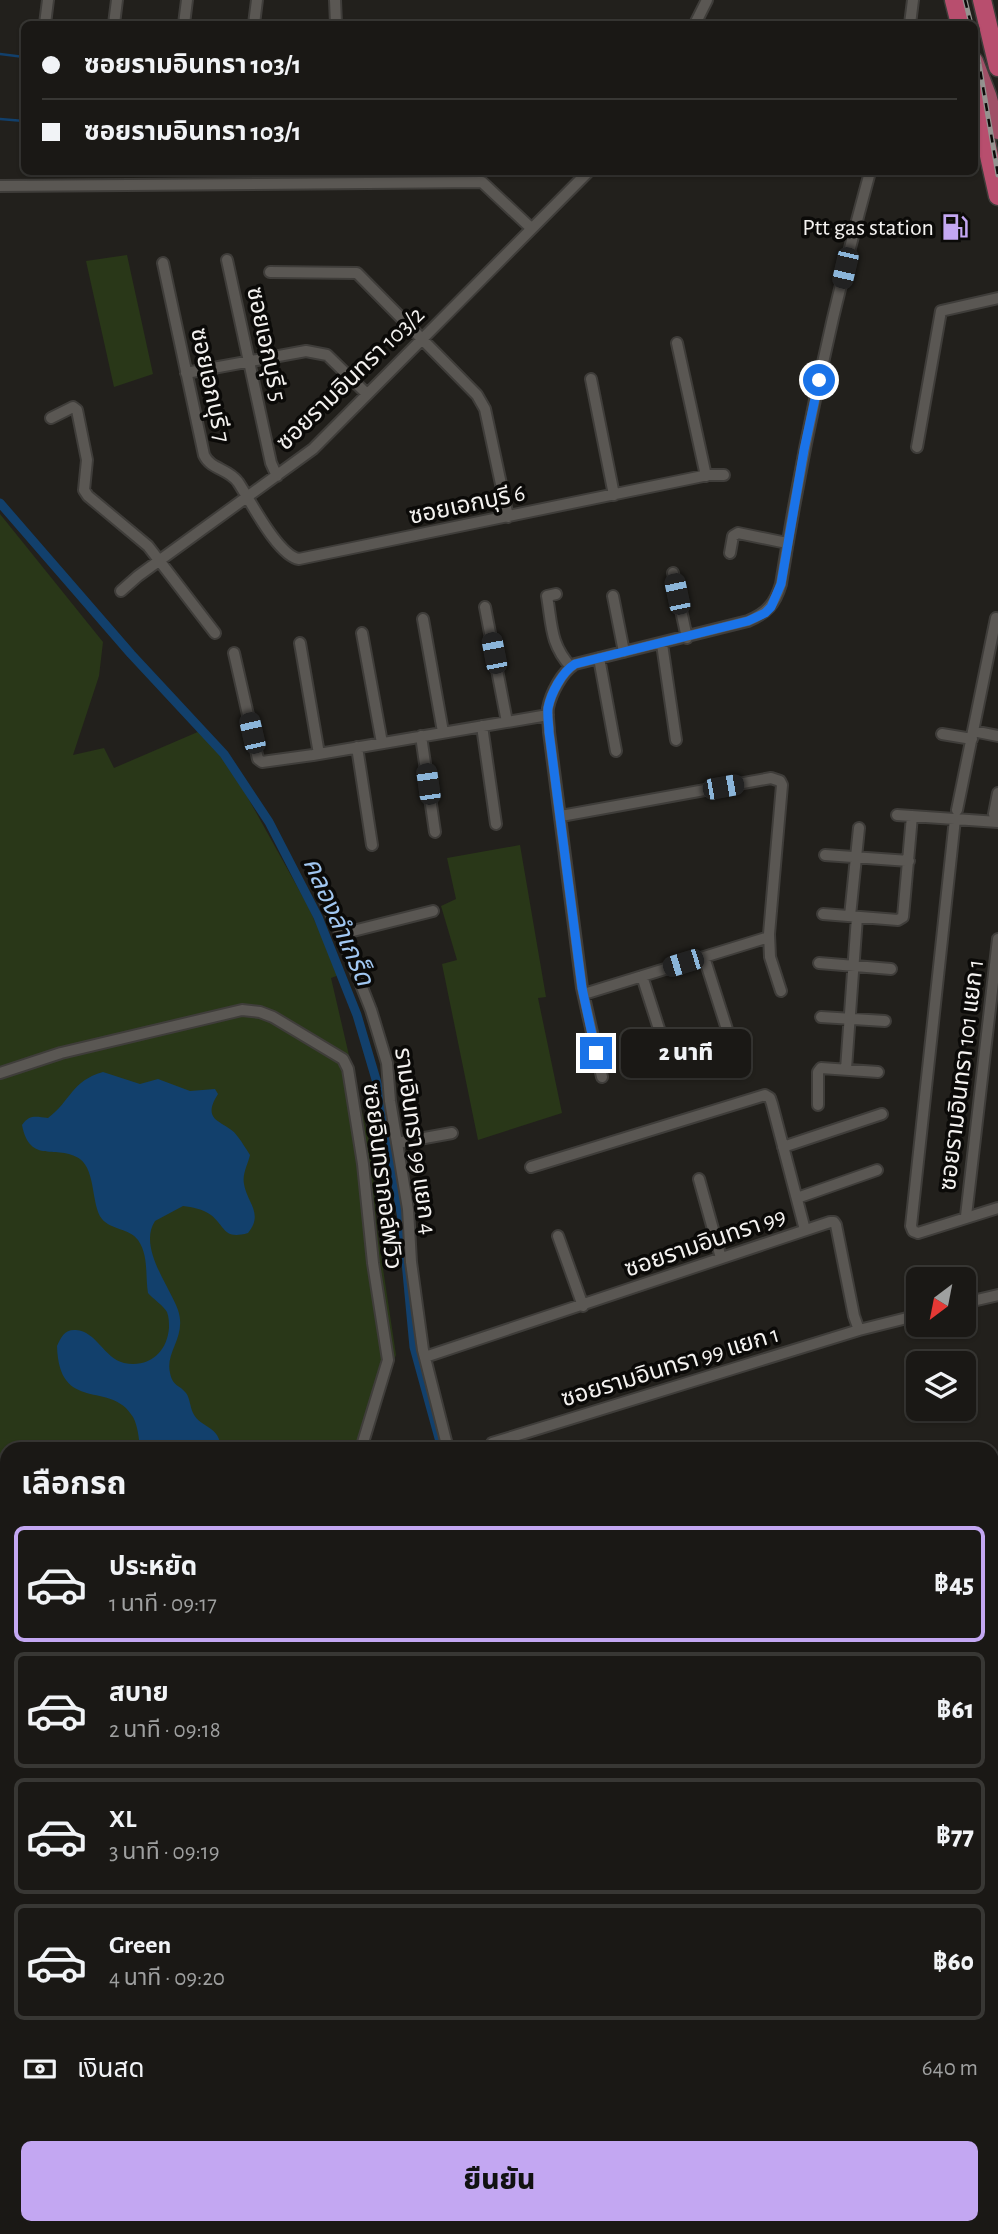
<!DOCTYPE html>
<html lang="th">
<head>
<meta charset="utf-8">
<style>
	body { margin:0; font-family:"Alegreya Sans","Noto Sans Thai",sans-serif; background:#272522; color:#f1f3f6; height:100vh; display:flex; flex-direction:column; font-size:26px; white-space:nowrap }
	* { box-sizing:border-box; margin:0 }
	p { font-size:23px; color:#9fa0a0 }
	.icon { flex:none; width:38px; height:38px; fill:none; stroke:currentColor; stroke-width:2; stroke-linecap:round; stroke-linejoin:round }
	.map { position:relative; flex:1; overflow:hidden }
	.side { position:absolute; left:0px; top:1442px; width:999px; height:793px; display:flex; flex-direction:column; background:#1a1815; border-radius:21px 21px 0 0; box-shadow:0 2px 5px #0004,0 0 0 2px #383734 }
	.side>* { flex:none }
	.top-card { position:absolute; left:21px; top:21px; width:957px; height:154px; border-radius:10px; box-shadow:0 2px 5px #0004,0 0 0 2px #383734; display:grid; align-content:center; height:154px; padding:0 21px; background:#1a1815 }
	.needle { width:46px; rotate:212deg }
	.tools { position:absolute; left:906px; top:1267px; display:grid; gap:14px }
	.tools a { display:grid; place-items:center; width:70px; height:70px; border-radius:10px; background:#1a1815; box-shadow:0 2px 5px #0004,0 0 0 2px #383734; font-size:35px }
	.end { position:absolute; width:32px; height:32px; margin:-16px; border:9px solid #1a73e8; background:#fff; box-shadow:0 0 0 4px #fff }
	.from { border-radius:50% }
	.bubble { position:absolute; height:49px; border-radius:10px; background:#1a1815; box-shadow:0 2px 5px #0004,0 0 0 2px #383734; font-size:23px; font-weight:800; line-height:49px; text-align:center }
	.car { position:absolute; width:21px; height:42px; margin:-21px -10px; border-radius:9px; box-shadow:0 0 5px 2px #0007; background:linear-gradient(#222 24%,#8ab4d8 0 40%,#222 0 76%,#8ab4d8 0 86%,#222 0) }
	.top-card b { display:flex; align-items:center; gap:24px; height:66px; font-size:26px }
	.top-card b+b { border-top:2px solid #383734 }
	.top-card i { width:18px; height:18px; background:#f1f3f6 }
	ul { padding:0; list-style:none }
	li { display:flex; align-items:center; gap:21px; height:116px; margin:0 14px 10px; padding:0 7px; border:4px solid #383734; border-radius:10px }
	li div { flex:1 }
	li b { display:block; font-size:26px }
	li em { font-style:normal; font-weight:800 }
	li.active { border-color:#c3a7f2 }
	li>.icon { width:63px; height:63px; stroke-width:1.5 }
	h2 { padding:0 21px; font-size:32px; line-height:84px }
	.pay { display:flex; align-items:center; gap:18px; height:77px; padding:0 21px; font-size:26px }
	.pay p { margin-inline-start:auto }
	.button { display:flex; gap:14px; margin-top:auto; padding:14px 21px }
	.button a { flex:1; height:80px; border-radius:10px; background:#c3a7f2; color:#111; font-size:28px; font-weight:800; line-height:80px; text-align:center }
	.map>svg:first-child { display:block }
	.green { fill:#293718 }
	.water { fill:#12406c }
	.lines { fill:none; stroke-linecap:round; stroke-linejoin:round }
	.stream { stroke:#12406c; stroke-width:2.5 }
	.canal { stroke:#12406c; stroke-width:9 }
	.minor-casing { stroke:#3f3d3a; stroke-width:14 }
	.primary-casing { stroke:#3f3d3a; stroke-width:19 }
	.trunk-casing { stroke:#3f3d3a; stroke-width:21 }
	.minor { stroke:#5a5753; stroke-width:10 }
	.primary { stroke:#a05067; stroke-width:16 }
	.trunk { stroke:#b84e6e; stroke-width:18 }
	.rail-casing { stroke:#959390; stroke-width:5 }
	.rail { stroke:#0b0a08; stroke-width:2.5; stroke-dasharray:8; stroke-linecap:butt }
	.route { stroke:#1a73e8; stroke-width:9 }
	.labels { text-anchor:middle; stroke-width:7; stroke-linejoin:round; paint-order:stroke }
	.poi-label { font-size:24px; fill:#f4f2f0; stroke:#0b0a08; text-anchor:end }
	.street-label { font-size:24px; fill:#f4f2f0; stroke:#0b0a08 }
	.water-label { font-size:26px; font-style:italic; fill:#a1c7f1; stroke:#0b0a08 }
</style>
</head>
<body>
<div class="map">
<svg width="998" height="2234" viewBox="0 0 998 2234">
	<rect width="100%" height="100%" fill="#22201c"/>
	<!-- green -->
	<path class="green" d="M127,255L153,374L114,387L86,261Z
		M0,514L103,642L99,676L73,755L104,748L114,768L200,731L223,757L248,798L308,906L339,975L331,978L371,1150L377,1229L396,1355L357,1449H7V2228H429L432,2234H0Z
		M520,845L546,997L538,998L562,1113L478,1140L442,964L457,960L441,906L456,899L447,858Z"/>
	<!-- water -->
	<path class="water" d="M103,1072L140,1084L158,1079L190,1091L215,1089L218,1094C199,1124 227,1120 238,1137C242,1142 246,1149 250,1155C248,1164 242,1174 244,1184C247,1203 264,1213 248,1233C223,1240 226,1227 211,1215C203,1209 192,1207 183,1206L155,1221C138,1247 169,1285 178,1310C187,1337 165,1351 170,1373C173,1387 179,1384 186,1393C190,1398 190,1407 193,1413C201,1429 220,1425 221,1449H140C139,1439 138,1426 133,1417C111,1379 59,1415 57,1346C61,1337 65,1329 76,1330C96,1331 104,1358 124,1363C150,1368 167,1352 169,1328C169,1323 169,1317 167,1312C163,1305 153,1299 148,1293C145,1275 149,1256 138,1240C129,1228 111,1230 102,1219C91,1205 96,1171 80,1159C57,1143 30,1166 22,1125C30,1114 36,1117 48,1118C71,1101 71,1081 103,1072Z"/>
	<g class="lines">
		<!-- stream -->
		<path class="stream" d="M0,54L24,57
			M0,119L24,121"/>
		<!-- canal -->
		<path class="canal" d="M0,503L131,654L224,754L269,822L318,917L357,1015L380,1093L402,1219L414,1347L442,1449
			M580,2228L582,2234"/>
		<defs>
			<path id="minor" d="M335,0L336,24
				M45,24L48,0
				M114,24L117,0
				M184,24L187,0
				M254,24L257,0
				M695,24L707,0
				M910,24L913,0
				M0,186L482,182L531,228
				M227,260L271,463L277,476
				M163,263L204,455C211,470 228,468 238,482C250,500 278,556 299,559L708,475H724
				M270,272L357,273L477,395L485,409L508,517
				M677,343L706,476
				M186,373L306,351L327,355L367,394
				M591,379L614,495
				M51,418L73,407L77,410L87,460L84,490L88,496L148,546L215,633
				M917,447L941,311L998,298
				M730,553L733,536L738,533L787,543
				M673,573L687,638
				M121,591L138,576L313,449L588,172
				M556,594L547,596C552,625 550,644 571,667
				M613,596L624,652
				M485,607L507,722
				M423,619L443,732
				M362,633L382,743
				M300,643L319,754
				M662,644L676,740
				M234,653L258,759L262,762L313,755L548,715
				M599,658L616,751
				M482,726L496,824
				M973,731L998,736
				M942,734L972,739
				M421,736L435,832
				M357,747L372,845
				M957,810L996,618
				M994,814L998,793
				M897,815L998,822
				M561,816L771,778L780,781L782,785L769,934L770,957L781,991
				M955,819L911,1226L913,1231L918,1233L998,1208
				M825,855L909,861
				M324,899L341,934L371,1010L387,1063L390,1101L408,1209L411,1262L423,1350L448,1449
				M823,914L898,920L903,917L912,816
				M850,916L859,828
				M341,934L433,911
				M704,957L732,1045
				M819,963L891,969
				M642,976L669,1060
				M584,994L769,937
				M821,1017L885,1021
				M846,1069L857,917
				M0,1073L61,1053L242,1010L260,1012L273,1017L343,1059L348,1069L363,1164L373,1263L388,1360L361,1449
				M602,1077L582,988L549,732C549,725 547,716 548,708C551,693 562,672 575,664L748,621C767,613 775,604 781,584C803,445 833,307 870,172
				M818,1105V1072L821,1068L878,1072
				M397,1143L452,1133
				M783,1147L882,1114
				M531,1167L765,1095L770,1098L772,1104L805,1230
				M699,1179L721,1258
				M797,1198L877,1170
				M966,1216L998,939
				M558,1236L583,1306
				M964,1303L998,1295
				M425,1357L830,1222H834L836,1225L854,1316L859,1330L919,1315
				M492,1443L859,1330
				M992,1836L998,1834
				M992,1914L998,1913
				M992,1993L998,1992
				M992,2070L998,2068
				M992,2219L998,2218
				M413,2228L414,2234
				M689,2228V2234
				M901,2234L937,2228"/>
			<path id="primary" d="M975,61L988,95L998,131"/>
			<path id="trunk" d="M954,0L960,24
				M982,0L998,67
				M975,93L998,196"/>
		</defs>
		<!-- minor casing -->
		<use href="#minor" class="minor-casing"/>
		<!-- primary casing -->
		<use href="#primary" class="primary-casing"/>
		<!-- trunk casing -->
		<use href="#trunk" class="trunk-casing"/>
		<!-- minor -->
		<use href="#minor" class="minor"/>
		<!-- primary -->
		<use href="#primary" class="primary"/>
		<!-- trunk -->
		<use href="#trunk" class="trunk"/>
		<defs>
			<path id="rail" d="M965,0L971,24
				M975,40L998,175"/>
		</defs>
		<!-- rail casing -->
		<use href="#rail" class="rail-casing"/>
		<!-- rail -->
		<use href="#rail" class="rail"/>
	</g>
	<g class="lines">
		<!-- route -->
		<path class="route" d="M596,1053L582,988L549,732C549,725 547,716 548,708C551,693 562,672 575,664L748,621L765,613L771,607L781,584L804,450L819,380"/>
	</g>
	<!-- icons -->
	<defs>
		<symbol id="fuel-bare" viewBox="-9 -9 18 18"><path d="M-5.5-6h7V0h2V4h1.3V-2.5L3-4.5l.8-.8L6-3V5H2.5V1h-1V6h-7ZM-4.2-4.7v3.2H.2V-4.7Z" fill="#c3a7f2" stroke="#0b0a08" stroke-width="2.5" paint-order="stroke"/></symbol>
	</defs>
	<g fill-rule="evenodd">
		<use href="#fuel-bare" x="936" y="208" width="38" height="38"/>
	</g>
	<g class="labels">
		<!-- poi labels -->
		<g class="poi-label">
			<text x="934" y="235">Ptt gas station</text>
		</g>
		<!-- street labels -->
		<g class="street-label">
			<text transform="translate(267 344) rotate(78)" y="8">ซอยเอกบุรี 5</text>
			<text transform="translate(350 378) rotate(-44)" y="8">ซอยรามอินทรา 103/2</text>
			<text transform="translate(211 385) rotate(78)" y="8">ซอยเอกบุรี 7</text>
			<text transform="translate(467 504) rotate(-12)" y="8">ซอยเอกบุรี 6</text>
			<text transform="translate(961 1075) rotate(-83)" y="8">ซอยรามอินทรา 101 แยก 1</text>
			<text transform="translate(416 1141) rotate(82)" y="8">รามอินทรา 99 แยก 4</text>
			<text transform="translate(383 1176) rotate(83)" y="8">ซอยอินทรากอล์ฟวิว</text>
			<text transform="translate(705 1242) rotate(-19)" y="8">ซอยรามอินทรา 99</text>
			<text transform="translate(670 1366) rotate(-17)" y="8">ซอยรามอินทรา 99 แยก 1</text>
		</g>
		<!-- water labels -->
		<g class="water-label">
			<text transform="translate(339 921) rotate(66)" y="9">คลองลำเกร็ด</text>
		</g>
	</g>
</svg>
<div class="tools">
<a><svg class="needle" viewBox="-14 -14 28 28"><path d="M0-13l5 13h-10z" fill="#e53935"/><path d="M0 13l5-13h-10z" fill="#9fa0a0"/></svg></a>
<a><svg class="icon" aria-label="layers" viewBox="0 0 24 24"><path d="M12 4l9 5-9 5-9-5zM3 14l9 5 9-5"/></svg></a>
</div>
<i class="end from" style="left:819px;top:380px"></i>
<i class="end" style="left:596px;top:1053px"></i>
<div class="bubble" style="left:621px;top:1029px;width:130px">2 นาที</div>
<i class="car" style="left:845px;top:268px;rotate:193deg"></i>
<i class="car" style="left:677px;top:594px;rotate:348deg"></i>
<i class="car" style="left:494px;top:653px;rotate:349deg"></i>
<i class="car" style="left:252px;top:733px;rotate:347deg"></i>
<i class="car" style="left:428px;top:784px;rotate:352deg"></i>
<i class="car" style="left:723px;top:787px;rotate:80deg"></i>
<i class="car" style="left:683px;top:963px;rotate:253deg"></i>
<div class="top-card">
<b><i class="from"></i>ซอยรามอินทรา 103/1</b>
<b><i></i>ซอยรามอินทรา 103/1</b>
</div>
<section class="side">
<h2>เลือกรถ</h2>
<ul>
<li class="active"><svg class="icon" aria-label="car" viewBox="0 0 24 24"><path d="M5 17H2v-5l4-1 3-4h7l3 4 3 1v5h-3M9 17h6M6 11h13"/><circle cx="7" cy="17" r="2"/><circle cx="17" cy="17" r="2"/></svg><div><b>ประหยัด</b><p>1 นาที · 09:17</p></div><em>฿45</em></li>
<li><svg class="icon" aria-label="car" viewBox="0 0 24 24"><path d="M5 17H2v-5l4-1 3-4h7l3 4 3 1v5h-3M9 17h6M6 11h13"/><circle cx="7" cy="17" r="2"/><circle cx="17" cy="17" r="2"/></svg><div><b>สบาย</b><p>2 นาที · 09:18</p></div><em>฿61</em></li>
<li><svg class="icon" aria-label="car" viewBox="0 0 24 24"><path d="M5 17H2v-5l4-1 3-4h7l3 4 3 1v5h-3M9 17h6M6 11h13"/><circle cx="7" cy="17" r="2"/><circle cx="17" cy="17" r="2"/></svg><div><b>XL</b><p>3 นาที · 09:19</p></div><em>฿77</em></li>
<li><svg class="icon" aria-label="car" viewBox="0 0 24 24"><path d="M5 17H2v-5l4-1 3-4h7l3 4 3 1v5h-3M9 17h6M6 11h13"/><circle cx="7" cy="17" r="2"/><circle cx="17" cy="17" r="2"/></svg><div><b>Green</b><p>4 นาที · 09:20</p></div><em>฿60</em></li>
</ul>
<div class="pay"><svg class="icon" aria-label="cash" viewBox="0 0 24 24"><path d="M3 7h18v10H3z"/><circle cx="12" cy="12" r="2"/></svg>เงินสด<p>640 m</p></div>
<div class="button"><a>ยืนยัน</a></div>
</section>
</div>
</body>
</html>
